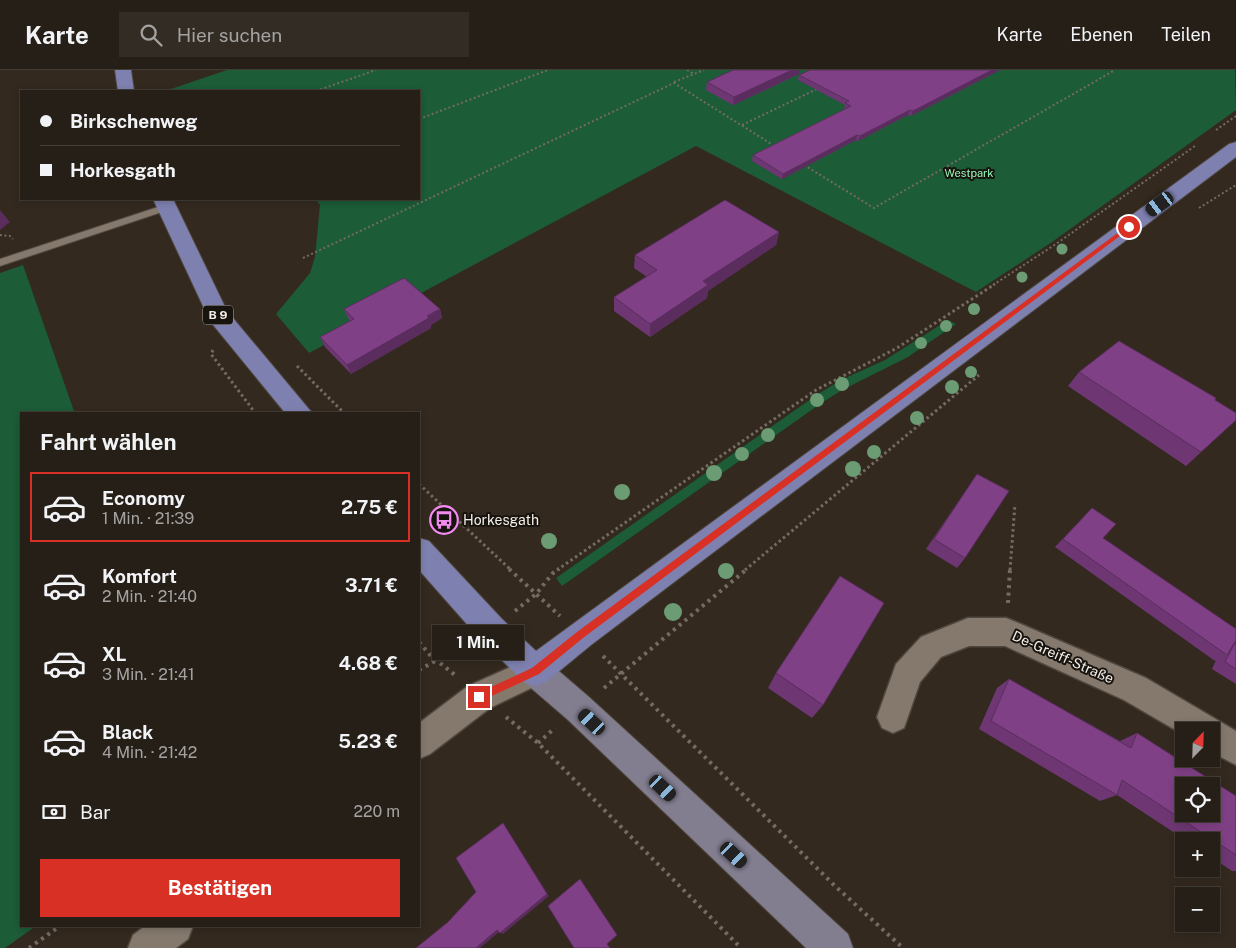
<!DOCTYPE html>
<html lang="de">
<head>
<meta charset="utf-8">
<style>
	body { margin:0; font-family:"Public Sans",sans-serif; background:#322c24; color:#f1f3f6; height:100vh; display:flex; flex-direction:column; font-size:19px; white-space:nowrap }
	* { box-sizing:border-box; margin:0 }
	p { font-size:16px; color:#a4a2a1 }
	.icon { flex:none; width:28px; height:28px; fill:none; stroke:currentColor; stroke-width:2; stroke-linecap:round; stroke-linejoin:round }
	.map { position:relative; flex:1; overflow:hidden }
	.details { position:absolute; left:20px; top:342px; width:400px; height:515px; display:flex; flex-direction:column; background:#261f17; border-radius:0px; box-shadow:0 2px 8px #0003,0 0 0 1px #423d36 }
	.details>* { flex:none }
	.top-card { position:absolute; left:20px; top:20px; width:400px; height:110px; border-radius:0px; box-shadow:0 2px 8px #0003,0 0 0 1px #423d36; display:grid; align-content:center; height:110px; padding:0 20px; background:#261f17 }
	.needle { width:32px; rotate:23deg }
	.tools { position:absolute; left:1175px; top:652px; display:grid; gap:10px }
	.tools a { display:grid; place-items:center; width:45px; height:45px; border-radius:0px; background:#261f17; box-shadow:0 2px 8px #0003,0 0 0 1px #423d36; font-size:25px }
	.end { position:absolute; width:22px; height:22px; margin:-11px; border:6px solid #d93025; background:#fff; box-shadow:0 0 0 2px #fff }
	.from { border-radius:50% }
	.bubble { position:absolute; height:35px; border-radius:0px; background:#261f17; box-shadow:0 2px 8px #0003,0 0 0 1px #423d36; font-size:16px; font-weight:700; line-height:35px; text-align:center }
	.car { position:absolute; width:15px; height:30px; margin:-15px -8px; border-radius:6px; box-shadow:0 0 4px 1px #0007; background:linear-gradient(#222 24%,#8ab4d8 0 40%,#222 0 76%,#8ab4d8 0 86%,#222 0) }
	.top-card b { display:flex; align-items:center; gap:18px; height:48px; font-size:19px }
	.top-card b+b { border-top:1px solid #423d36 }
	.top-card i { width:12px; height:12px; background:#f1f3f6 }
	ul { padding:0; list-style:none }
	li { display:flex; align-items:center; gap:15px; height:70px; margin:0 10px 8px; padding:0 10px; border:2px solid transparent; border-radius:0px }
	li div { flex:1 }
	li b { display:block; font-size:19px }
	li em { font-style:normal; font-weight:700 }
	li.active { border-color:#d93025 }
	li>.icon { width:45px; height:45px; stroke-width:1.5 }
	h2 { padding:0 20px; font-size:22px; line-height:60px }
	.pay { display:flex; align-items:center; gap:12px; height:55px; padding:0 20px; font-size:19px }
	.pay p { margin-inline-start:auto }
	.primary-button { display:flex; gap:10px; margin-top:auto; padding:10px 20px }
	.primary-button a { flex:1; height:58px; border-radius:0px; background:#d93025; color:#fff; font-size:20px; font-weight:700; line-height:58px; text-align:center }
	header { display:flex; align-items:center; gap:30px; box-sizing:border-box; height:70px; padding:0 25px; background:#261f17; border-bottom:1px solid #423d36 }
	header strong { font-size:24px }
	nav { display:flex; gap:28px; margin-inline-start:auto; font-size:18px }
	.search { width:350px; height:45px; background:#322c24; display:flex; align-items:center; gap:12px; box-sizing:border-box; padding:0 18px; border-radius:0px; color:#a4a2a1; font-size:19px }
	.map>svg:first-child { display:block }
	.green { fill:#1c5c37 }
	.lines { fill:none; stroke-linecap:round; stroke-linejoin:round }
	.lane-casing { stroke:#4f473e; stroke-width:2 }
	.street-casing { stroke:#4f473e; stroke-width:3 }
	.secondary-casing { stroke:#4f473e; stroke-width:2 }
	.primary-casing { stroke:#4f473e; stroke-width:2 }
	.path-far2 { stroke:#746b62; stroke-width:2; stroke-dasharray:2 2.5; stroke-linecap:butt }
	.path-far1 { stroke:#746b62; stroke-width:3; stroke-dasharray:2.5 3; stroke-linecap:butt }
	.path { stroke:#746b62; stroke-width:4; stroke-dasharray:3 4.5; stroke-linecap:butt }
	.lane { fill:#85796d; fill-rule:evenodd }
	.street { fill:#85796d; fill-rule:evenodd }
	.secondary { fill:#827d8f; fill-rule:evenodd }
	.primary { fill:#7e80b0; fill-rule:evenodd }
	.tree { fill:#6b9c74 }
	.wall { fill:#6e3773 }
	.shaded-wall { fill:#5a2d5e }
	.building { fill:#804086; stroke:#5a2d5e; fill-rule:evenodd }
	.route { fill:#d93025 }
	.labels { text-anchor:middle; stroke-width:4; stroke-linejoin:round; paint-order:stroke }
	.far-park-label { font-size:11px; fill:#99faba; stroke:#17130e }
	.shield { fill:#17130e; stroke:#b2aca7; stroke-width:1 }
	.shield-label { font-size:12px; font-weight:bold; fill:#f5eee8 }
	.poi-label { font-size:14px; fill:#f5eee8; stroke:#17130e; text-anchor:start }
	.street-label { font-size:14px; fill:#f5eee8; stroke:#17130e }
</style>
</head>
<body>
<header>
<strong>Karte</strong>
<div class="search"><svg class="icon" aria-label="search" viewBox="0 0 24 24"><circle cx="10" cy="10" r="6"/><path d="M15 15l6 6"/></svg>Hier suchen</div>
<nav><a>Karte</a><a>Ebenen</a><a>Teilen</a></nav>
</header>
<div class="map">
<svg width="1236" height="878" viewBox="0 0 1236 878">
	<rect width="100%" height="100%" fill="#33291f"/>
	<!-- green -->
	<path class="green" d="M227,0H1235L1236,40L1052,172L976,222L696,76L309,283L276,244L310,203L315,187L320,135L316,129H419V21H165Z
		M23,195L75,344H21V856H36L5,878H0V203Z
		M948,250L956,254L908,287L842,320L820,334L562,516L556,508L818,324L841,310L885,290Z"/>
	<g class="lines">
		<defs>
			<path id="lane" d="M167,134L172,137L171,139L0,196V189Z"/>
			<path id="street" d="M968,548H1006L1016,552L1146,608L1236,661V695L1211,682V661H1184V665L1124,630L1005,576H969L941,587L920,612L904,658L893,663L882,658L877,647L896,594L921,567Z
				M535,586L546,591L550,601L546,611L490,638L430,684L419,689V653L468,616Z
				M145,856H193L188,869L176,878H128L133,865Z"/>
			<path id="secondary" d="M535,586L546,590L589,627L848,864L853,878H806L567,649L524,612L519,601L524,590Z"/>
			<path id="primary" d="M115,0H131L134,21H118Z
				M1236,72V87L591,575L546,612L535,616L524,612L480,569L419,500V468L429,471L502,549L536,581L1229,74Z
				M153,129H173L227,241L313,344H286L210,251Z"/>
		</defs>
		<!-- lane casing -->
		<use href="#lane" class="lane-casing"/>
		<!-- street casing -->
		<use href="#street" class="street-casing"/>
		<!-- secondary casing -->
		<use href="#secondary" class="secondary-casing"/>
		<!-- primary casing -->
		<use href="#primary" class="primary-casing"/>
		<!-- path-far2 -->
		<path class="path-far2" d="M687,0L694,4
			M674,12L704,0
			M316,21L376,0
			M419,49L548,0
			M742,55L817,19
			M1216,60L1236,46
			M804,95L874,138L1115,0
			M1199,138L1236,115
			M0,165L10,166L13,169
			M303,188L674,13L776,77
			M993,215L1056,174L1195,76"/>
		<!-- path-far1 -->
		<path class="path-far1" d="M213,280L211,284L256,344
			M297,296L345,344
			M419,414L511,500
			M557,500L816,320L897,278L995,214
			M745,500L979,305
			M1010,500L1015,434"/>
		<!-- path -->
		<path class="path" d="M509,499L560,546
			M1008,533L1010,499
			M515,541L536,524L553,503L559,499
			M419,572L430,585L455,605
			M603,586L834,815L903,878
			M419,600L464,575
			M604,618L747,499
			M506,647L538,673L741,878
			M538,673L555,658
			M29,878L60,856"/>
		<!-- lane -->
		<use href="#lane" class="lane"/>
		<!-- street -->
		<use href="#street" class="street"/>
		<!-- secondary -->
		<use href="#secondary" class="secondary"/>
		<!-- primary -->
		<use href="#primary" class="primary"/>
	</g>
	<!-- trees -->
	<g class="tree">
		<circle cx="1062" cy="179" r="5.5"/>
		<circle cx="1022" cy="207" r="5.5"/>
		<circle cx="974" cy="239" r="6"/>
		<circle cx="946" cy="256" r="6"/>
		<circle cx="921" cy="273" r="6"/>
		<circle cx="971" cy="302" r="6"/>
		<circle cx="842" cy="314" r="7"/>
		<circle cx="952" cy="317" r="7"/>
		<circle cx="817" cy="330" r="7"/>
		<circle cx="917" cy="348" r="7"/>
		<circle cx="768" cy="365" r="7"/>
		<circle cx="874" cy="382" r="7"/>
		<circle cx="742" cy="384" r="7"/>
		<circle cx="853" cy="399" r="8"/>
		<circle cx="714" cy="403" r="8"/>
		<circle cx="622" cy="422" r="8"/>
		<circle cx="549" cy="471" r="8"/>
		<circle cx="726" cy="501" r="8"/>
		<circle cx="673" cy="542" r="9"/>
	</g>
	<!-- wall -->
	<path class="wall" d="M733,0H800L799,4L733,35L706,20L707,12Z
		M810,0H1000L911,46L908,45L858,71L856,70L782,109L752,91L753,85L845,39L844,38L845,35L798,10L799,5Z
		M779,162L776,175L708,221L707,228L650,267L614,241V227L647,207L634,198L635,185Z
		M344,239H440L442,248L431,255V258L351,304L325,277L320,267L350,251L348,248Z
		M1079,302L1215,330L1236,350L1186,396L1068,316Z
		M977,404L965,488L957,498L926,479Z
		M1092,438L1103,468L1236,559V614L1212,599L1216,590L1215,591L1055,477Z
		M776,603L823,635L812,648L768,618Z
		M1009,609L1120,671L1137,663L1236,726V801H1232L1211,787V771H1187L1117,725L1100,731L979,659L997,618Z"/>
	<!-- shaded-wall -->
	<path class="shaded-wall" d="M792,0H800L799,4L733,35L734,27Z
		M992,0H1000L911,46L913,41Z
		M910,40L908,45L858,71L860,66Z
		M857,65L856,70L782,109L783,104Z
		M0,140L10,152L0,160Z
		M779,162L776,175L708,221L707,228L650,267V254L703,211Z
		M440,239L442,248L431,255V258L351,304L347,295Z
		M503,753L549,826L503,864L500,863Z
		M497,860L500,861L480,878H476Z"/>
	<!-- building -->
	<path class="building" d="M733,0H792L734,27L707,12Z
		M810,0H992L913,41L910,40L860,66L857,65L783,104L753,85L851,36L845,33L849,31L799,5Z
		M725,130L779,162L703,211L708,215L650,254L614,227L657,200L635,185Z
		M404,208L440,239L427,246L429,248L347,295L320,267L354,249L344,239Z
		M1119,271L1216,328L1215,330L1236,343V350L1201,382L1079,302Z
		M977,404L1009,421L965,488L934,469Z
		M1092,438L1116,454L1103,468L1236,559V570L1227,585L1063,469Z
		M840,506L884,533L823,635L776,603Z
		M1236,571V599L1225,592Z
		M1009,609L1131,678L1137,663L1236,726V785L1122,710L1117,725L991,651ZM1184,716H1211V744H1184Z
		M503,753L547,824L500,863L497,860L476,878H416L448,852L476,822L456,788Z
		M580,809L617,865L607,874L610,878H574L548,836Z"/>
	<!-- route -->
	<path class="route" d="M1127,156L1132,157L583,568L539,604L483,630H476V624L532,598L577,562Z"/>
	<!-- icons -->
	<defs>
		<symbol id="bus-ring" viewBox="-11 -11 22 22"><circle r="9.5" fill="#17130e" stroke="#f489f0" stroke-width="1.5"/><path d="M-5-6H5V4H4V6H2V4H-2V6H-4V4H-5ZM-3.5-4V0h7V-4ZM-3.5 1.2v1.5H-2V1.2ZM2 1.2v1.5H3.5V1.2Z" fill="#f489f0"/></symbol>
	</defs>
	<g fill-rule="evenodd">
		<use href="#bus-ring" x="428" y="434" width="32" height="32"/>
	</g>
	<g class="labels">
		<!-- far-park labels -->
		<g class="far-park-label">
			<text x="969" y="107">Westpark</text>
		</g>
		<!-- shield labels -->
		<rect class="shield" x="203" y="235.5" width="30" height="19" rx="4"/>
		<g class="shield-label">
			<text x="218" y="249">B 9</text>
		</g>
		<!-- poi labels -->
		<g class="poi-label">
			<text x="463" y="455">Horkesgath</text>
		</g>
		<!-- street labels -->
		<g class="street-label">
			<text transform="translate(1063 587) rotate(24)" y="5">De-Greiff-Straße</text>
		</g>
	</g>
</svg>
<div class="tools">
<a><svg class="needle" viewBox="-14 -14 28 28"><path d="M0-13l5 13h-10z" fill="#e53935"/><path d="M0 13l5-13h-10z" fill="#a4a2a1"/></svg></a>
<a><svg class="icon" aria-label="locate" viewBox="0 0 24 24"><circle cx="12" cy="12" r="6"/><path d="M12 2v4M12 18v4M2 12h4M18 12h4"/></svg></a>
<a>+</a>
<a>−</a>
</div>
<i class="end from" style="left:1129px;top:157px"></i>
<i class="end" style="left:479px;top:627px"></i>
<div class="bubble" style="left:432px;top:555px;width:92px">1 Min.</div>
<i class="car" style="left:1160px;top:134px;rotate:234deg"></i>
<i class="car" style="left:592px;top:652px;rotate:313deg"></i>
<i class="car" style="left:663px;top:718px;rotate:133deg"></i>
<i class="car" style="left:734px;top:785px;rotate:133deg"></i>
<div class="top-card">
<b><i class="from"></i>Birkschenweg</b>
<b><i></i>Horkesgath</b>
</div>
<section class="details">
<h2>Fahrt wählen</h2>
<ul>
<li class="active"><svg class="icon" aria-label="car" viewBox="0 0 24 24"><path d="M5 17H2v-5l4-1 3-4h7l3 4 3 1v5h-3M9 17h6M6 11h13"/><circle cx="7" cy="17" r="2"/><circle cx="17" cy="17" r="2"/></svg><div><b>Economy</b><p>1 Min. · 21:39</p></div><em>2.75 €</em></li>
<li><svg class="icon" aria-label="car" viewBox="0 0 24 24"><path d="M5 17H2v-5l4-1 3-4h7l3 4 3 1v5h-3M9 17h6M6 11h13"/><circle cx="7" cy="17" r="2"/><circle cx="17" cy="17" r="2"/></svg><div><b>Komfort</b><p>2 Min. · 21:40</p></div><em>3.71 €</em></li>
<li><svg class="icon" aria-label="car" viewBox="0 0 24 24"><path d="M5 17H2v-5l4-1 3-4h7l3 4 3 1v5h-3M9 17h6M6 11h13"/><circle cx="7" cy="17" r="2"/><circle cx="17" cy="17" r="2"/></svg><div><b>XL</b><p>3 Min. · 21:41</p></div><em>4.68 €</em></li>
<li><svg class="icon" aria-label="car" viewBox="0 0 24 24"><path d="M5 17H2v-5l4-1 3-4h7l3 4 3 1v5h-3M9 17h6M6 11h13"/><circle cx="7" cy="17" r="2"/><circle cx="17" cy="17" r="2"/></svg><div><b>Black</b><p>4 Min. · 21:42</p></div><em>5.23 €</em></li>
</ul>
<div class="pay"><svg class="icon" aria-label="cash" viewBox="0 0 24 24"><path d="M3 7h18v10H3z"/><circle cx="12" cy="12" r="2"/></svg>Bar<p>220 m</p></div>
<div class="primary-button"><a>Bestätigen</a></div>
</section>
</div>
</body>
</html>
